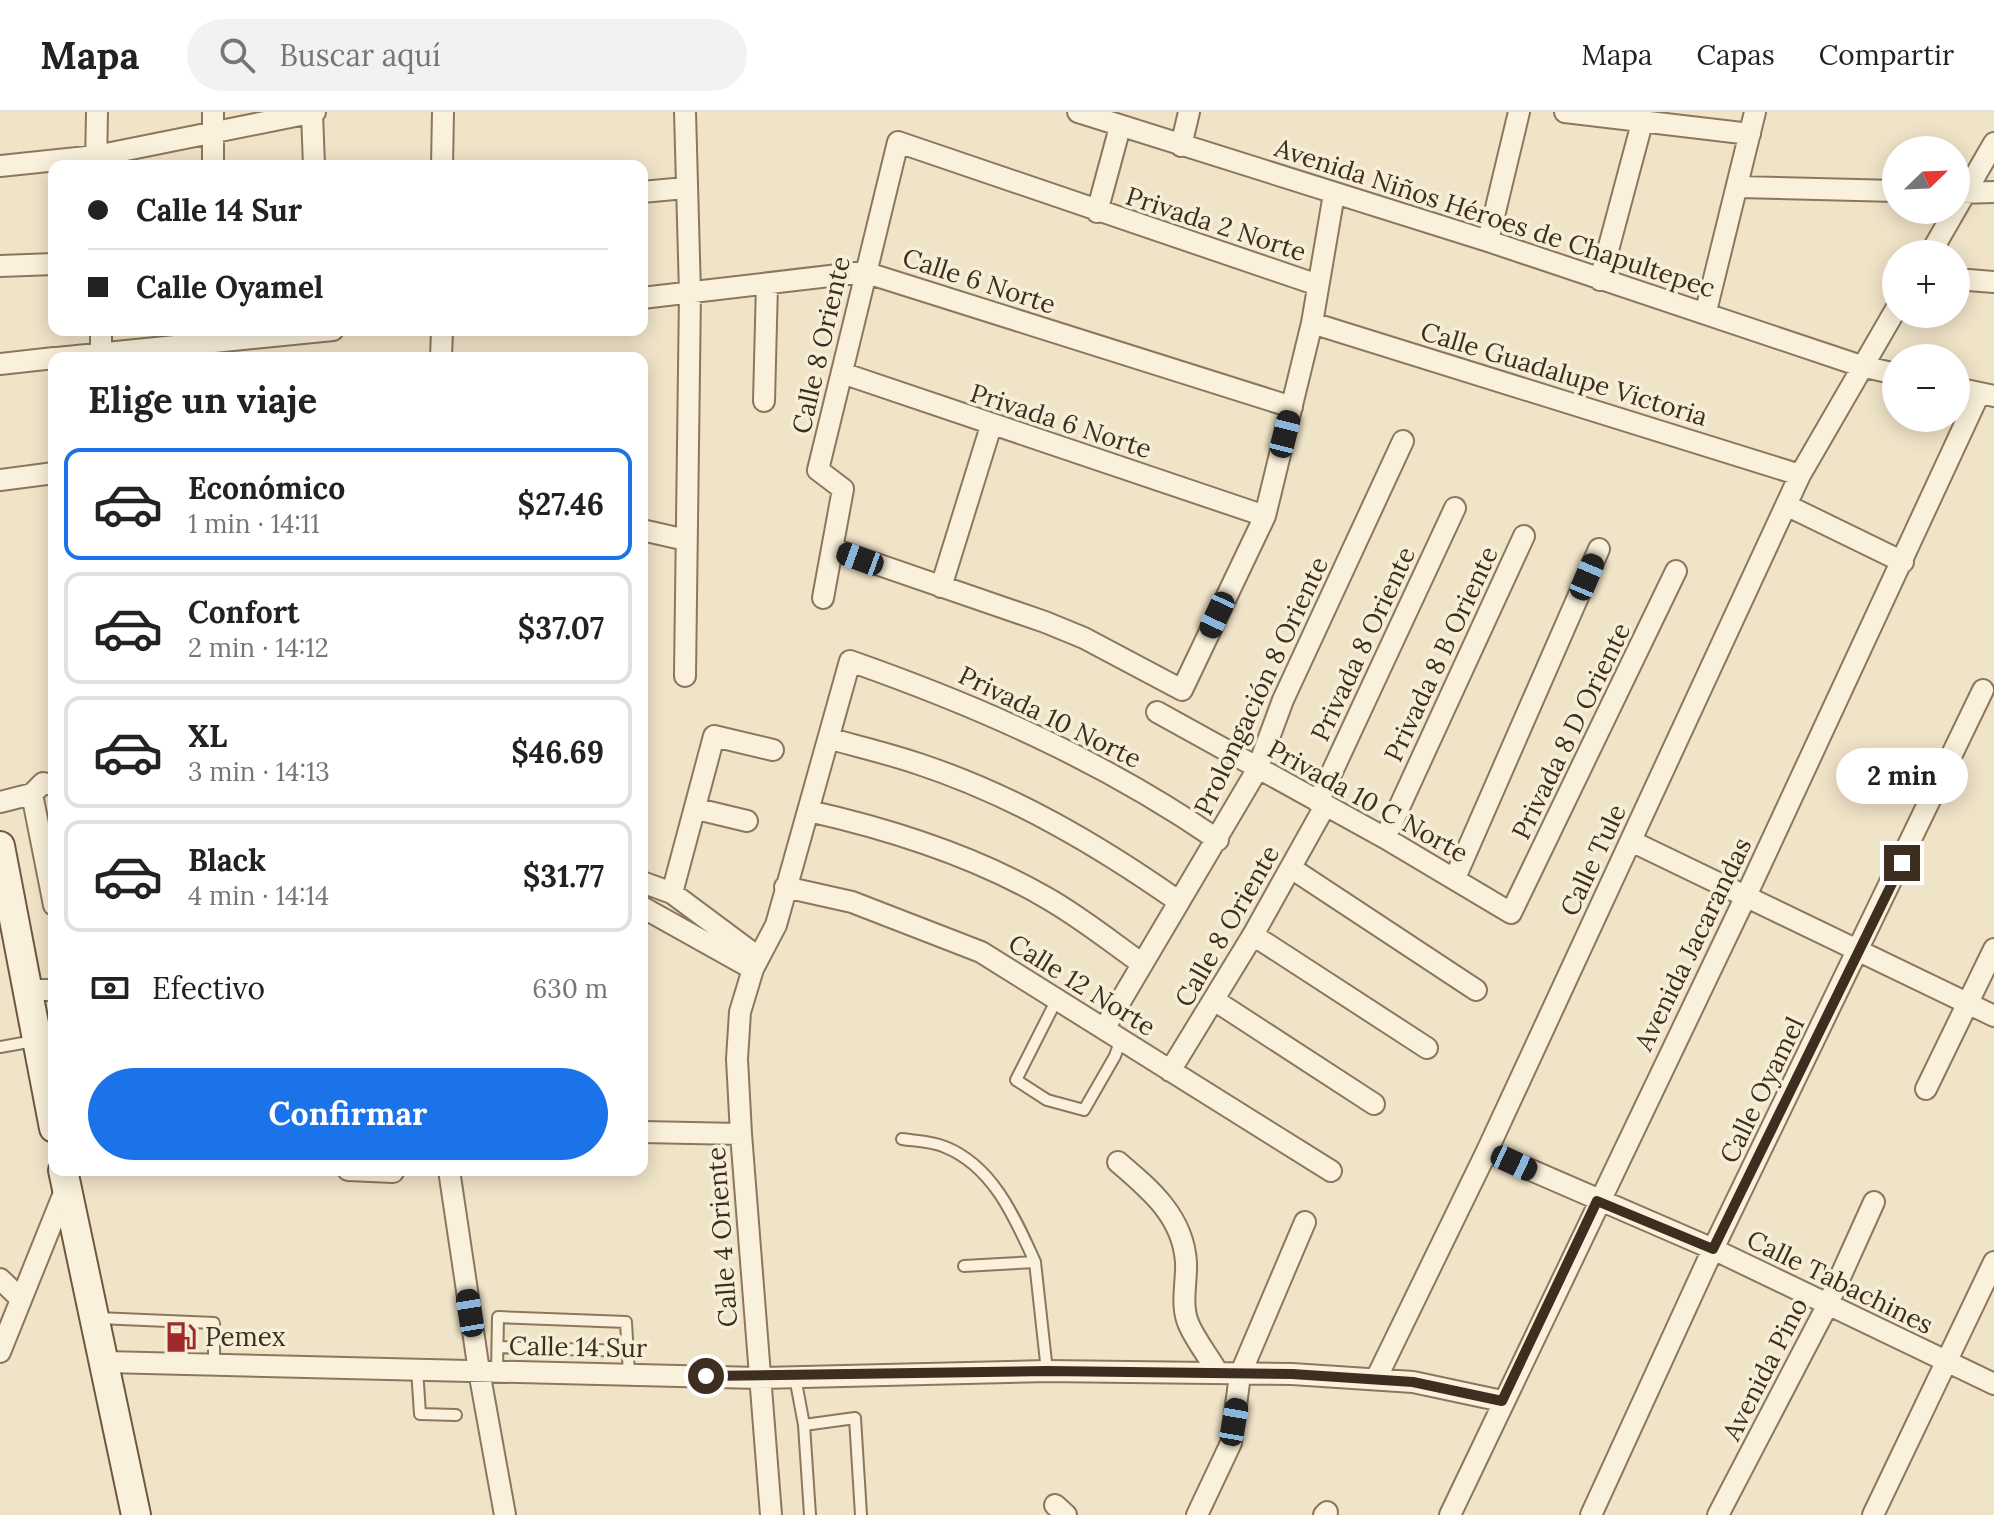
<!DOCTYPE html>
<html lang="es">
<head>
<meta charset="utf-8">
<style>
	body { margin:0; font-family:Lora,serif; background:#f2f2f2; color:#222; height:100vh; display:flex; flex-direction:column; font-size:30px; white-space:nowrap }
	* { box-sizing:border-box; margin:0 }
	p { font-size:26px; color:#767676 }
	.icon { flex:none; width:44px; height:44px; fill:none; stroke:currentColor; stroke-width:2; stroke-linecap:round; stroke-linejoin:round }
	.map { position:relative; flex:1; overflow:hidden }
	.drawer { position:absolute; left:48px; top:240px; width:600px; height:824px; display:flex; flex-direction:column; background:#fff; border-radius:16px; box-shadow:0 4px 20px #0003 }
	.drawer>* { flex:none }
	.banner { position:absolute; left:48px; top:48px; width:600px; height:176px; border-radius:16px; box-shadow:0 4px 20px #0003; display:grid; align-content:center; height:176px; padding:0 40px; background:#fff }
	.needle { width:52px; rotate:67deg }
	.fabs { position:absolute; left:1882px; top:24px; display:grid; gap:16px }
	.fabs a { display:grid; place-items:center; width:88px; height:88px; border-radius:50%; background:#fff; box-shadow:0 4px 20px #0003; font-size:40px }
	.end { position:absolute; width:36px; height:36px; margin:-18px; border:10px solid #3d2e20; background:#fff; box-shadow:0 0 0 4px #fff }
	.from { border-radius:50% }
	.bubble { position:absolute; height:56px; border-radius:28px; background:#fff; box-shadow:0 4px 20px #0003; font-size:26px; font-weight:700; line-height:56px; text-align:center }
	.car { position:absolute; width:24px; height:48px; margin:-24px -12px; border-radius:10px; box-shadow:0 0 6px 2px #0007; background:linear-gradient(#222 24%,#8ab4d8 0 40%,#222 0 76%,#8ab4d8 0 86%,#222 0) }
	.banner b { display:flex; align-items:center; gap:28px; height:76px; font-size:30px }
	.banner b+b { border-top:2px solid #e0e0e0 }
	.banner i { width:20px; height:20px; background:#222 }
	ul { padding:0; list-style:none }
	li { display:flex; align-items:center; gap:24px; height:112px; margin:0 16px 12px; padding:0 24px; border:4px solid #e0e0e0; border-radius:16px }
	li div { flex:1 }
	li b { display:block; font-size:30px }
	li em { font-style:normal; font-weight:700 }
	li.current { border-color:#1a73e8 }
	li>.icon { width:72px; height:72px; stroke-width:1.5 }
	h2 { padding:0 40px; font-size:36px; line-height:96px }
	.pay { display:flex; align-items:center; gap:20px; height:88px; padding:0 40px; font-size:30px }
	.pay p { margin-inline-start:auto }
	.cta { display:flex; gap:16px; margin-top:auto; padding:16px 40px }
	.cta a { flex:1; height:92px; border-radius:48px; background:#1a73e8; color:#fff; font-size:32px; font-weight:700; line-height:92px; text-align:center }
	header { display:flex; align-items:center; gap:48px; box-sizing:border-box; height:112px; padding:0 40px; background:#fff; border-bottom:2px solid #e0e0e0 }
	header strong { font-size:38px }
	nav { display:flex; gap:44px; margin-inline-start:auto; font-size:28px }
	.search { width:560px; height:72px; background:#f2f2f2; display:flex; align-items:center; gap:20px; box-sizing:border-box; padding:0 28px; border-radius:44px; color:#767676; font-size:30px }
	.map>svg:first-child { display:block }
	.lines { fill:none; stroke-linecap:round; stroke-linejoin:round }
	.lane-casing { stroke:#8d765c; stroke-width:14 }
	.street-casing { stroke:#8d765c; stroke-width:24 }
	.secondary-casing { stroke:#6f573f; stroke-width:32 }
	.lane { stroke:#faf1dc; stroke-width:10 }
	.street { stroke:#faf1dc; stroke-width:20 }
	.secondary { stroke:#faf1dc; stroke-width:28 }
	.route { stroke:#3d2e20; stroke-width:10 }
	.labels { text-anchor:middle; stroke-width:7; stroke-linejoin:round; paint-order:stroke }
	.street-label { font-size:26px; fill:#3d2e20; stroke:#f7eed8 }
	.poi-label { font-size:26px; fill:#3d2e20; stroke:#f7eed8; text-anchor:start }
</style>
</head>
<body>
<header>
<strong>Mapa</strong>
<div class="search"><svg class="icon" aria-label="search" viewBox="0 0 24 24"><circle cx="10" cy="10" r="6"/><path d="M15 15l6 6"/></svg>Buscar aquí</div>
<nav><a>Mapa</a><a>Capas</a><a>Compartir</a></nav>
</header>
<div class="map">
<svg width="1994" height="1403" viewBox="0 0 1994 1403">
	<rect width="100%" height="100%" fill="#f0e4c8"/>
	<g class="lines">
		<defs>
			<path id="lane" d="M1057,887L1016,968L1047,988L1084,998L1115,944L1121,927
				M0,935L34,929
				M902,1027C915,1029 932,1029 945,1035C993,1054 1015,1106 1035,1150
				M964,1154L1035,1150L1047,1259
				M98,1206L214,1211V1252
				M498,1235L627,1239
				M417,1257L420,1302L456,1303
				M497,1259L498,1205L626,1210L629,1262
				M795,1265L804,1313
				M810,1403L804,1313L855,1306L861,1403"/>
			<path id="street" d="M213,0V54
				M685,0L690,181L685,564
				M1078,0L1488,129L1861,254L1896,262
				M1565,0L1750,22
				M312,1L314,54
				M1181,34L1189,0
				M0,54L96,44L315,0
				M96,54L97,0
				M442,54L443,0
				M1739,75L1896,79
				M642,80L685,76
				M1958,81L1994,80
				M1097,100L1120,15
				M1488,129L1519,0
				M1930,142L1994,31
				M0,154L54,152
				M1956,167L1994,170
				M1600,168L1642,11
				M642,186L864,160L1292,295
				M1706,199L1755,0
				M1312,211L1800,363
				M101,218V246
				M57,246L333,218
				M441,246L442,218
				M0,252L54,246
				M842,261L1265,404
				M1956,276L1994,284
				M764,289L767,172
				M0,368L54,361
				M1786,393L1903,450
				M642,418L686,428
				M833,437L1045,510L1084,526L1182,578L1265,404L1312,211L1334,82
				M941,475L991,314
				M823,486L843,377L818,358L898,30L1318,173
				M1157,600L1385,726L1511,801L1676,459
				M831,627C860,635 890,642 919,652C1013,683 1098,733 1178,789
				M32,682L54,793
				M0,690L32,682L43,671L54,673
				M1318,690L1455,396
				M697,697L747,709
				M809,699C889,717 974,744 1045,785C1079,804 1110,829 1141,851
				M1385,726L1524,424
				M1631,729L1994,904
				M1291,756L1476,878
				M1455,766L1599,437
				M642,770L672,781L758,845
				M785,775L852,790L981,840L1331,1059
				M672,781L714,624L773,638
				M642,795L753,857
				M1253,823L1427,936
				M26,878H54
				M1214,888L1374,992
				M1104,917L1257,658L1283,588L1403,329
				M1170,959L1253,823L1325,694
				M1926,977L1994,837
				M642,1020L741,1022
				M1487,1039L1713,1137L1994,1272
				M1118,1050C1151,1078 1183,1105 1186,1150C1187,1171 1180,1193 1189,1213C1196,1229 1209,1245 1218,1261
				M348,1058L393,1060
				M449,1058L479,1259L505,1403
				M0,1167L21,1187
				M0,1240L66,1076
				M106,1250L758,1266L1047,1259L1292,1262L1413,1270L1502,1289
				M1376,1267L1487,1039L1800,363L1896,197
				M1055,1393L1066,1403
				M771,1403L741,1022L737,947L740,900L753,857L776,813L850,549C981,595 1103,649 1218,728
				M1197,1403L1231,1331L1240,1263L1305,1110
				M1324,1403L1327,1400
				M1450,1403L1746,784L1979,282
				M1591,1403L1713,1137L1983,578
				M1718,1403L1827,1194L1874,1090
				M1873,1403L1994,1150"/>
			<path id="secondary" d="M0,734L54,1016
				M63,1058L136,1403"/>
		</defs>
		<!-- lane casing -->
		<use href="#lane" class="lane-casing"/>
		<!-- street casing -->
		<use href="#street" class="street-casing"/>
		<!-- secondary casing -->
		<use href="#secondary" class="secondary-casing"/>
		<!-- lane -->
		<use href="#lane" class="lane"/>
		<!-- street -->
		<use href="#street" class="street"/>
		<!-- secondary -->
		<use href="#secondary" class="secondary"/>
	</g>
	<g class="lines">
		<!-- route -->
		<path class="route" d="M706,1264L1047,1259L1292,1262L1413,1270L1502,1289L1597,1089L1713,1137L1902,751"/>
	</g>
	<!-- icons -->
	<defs>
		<symbol id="fuel-bare" viewBox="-9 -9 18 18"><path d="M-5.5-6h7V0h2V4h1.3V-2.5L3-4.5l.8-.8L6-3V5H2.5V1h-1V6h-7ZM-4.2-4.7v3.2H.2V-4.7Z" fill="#9e2a2b" stroke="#f7eed8" stroke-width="2.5" paint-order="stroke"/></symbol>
	</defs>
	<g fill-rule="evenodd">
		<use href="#fuel-bare" x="159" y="1203" width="44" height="44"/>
	</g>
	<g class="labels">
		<!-- street labels -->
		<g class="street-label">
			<text transform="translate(1495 106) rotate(18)" y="9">Avenida Niños Héroes de Chapultepec</text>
			<text transform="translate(1216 112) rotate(18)" y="9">Privada 2 Norte</text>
			<text transform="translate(979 169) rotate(18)" y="9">Calle 6 Norte</text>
			<text transform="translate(821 233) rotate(-77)" y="9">Calle 8 Oriente</text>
			<text transform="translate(1564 262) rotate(17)" y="9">Calle Guadalupe Victoria</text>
			<text transform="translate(1061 309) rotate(18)" y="9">Privada 6 Norte</text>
			<text transform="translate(1363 532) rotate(-65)" y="9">Privada 8 Oriente</text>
			<text transform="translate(1441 542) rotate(-65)" y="9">Privada 8 B Oriente</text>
			<text transform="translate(1261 574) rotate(-65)" y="9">Prolongación 8 Oriente</text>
			<text transform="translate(1050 605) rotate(26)" y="9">Privada 10 Norte</text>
			<text transform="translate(1571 619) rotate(-64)" y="9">Privada 8 D Oriente</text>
			<text transform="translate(1368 689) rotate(29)" y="9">Privada 10 C Norte</text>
			<text transform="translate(1593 748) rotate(-65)" y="9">Calle Tule</text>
			<text transform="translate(1227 814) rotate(-60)" y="9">Calle 8 Oriente</text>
			<text transform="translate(1693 832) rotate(-64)" y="9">Avenida Jacarandas</text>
			<text transform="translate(1082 873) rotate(32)" y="9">Calle 12 Norte</text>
			<text transform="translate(1762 978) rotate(-64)" y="9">Calle Oyamel</text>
			<text transform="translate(722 1125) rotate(-94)" y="9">Calle 4 Oriente</text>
			<text transform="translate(1840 1170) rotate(26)" y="9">Calle Tabachines</text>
			<text transform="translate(578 1235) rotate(1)" y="9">Calle 14 Sur</text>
			<text transform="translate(1765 1257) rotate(-63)" y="9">Avenida Pino</text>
		</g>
		<!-- poi labels -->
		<g class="poi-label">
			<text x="205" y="1234">Pemex</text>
		</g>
	</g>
</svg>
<div class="fabs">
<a><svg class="needle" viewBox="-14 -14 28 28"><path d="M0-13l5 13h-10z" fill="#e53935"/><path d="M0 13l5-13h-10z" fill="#767676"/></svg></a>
<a>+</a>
<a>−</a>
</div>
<i class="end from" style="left:706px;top:1264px"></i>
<i class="end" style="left:1902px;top:751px"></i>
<div class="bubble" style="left:1836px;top:636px;width:132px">2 min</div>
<i class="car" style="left:1285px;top:322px;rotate:14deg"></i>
<i class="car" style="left:860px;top:447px;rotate:290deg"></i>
<i class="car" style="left:1587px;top:465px;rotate:23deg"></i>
<i class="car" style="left:1217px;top:503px;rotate:205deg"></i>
<i class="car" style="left:1514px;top:1051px;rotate:115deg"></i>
<i class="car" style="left:470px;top:1201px;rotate:351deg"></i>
<i class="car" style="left:1234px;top:1310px;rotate:10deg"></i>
<div class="banner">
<b><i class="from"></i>Calle 14 Sur</b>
<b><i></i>Calle Oyamel</b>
</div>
<section class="drawer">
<h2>Elige un viaje</h2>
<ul>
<li class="current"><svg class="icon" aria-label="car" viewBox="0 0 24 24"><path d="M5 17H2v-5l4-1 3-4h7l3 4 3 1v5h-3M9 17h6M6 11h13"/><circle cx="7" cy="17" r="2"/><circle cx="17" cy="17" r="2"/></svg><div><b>Económico</b><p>1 min · 14:11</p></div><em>$27.46</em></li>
<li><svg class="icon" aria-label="car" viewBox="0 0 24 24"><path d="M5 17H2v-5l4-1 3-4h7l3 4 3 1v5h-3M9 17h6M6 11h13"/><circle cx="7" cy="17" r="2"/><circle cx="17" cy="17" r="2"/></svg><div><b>Confort</b><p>2 min · 14:12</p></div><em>$37.07</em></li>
<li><svg class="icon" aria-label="car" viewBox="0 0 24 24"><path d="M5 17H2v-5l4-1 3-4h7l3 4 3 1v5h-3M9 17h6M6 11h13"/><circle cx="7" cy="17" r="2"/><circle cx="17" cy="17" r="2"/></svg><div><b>XL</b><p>3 min · 14:13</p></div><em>$46.69</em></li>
<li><svg class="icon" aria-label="car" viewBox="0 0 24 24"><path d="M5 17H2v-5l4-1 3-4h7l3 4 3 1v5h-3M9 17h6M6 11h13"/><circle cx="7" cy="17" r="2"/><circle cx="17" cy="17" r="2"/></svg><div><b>Black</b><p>4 min · 14:14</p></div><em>$31.77</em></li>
</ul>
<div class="pay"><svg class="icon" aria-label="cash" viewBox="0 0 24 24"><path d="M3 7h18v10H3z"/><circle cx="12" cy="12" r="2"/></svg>Efectivo<p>630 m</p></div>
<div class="cta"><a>Confirmar</a></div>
</section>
</div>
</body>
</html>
